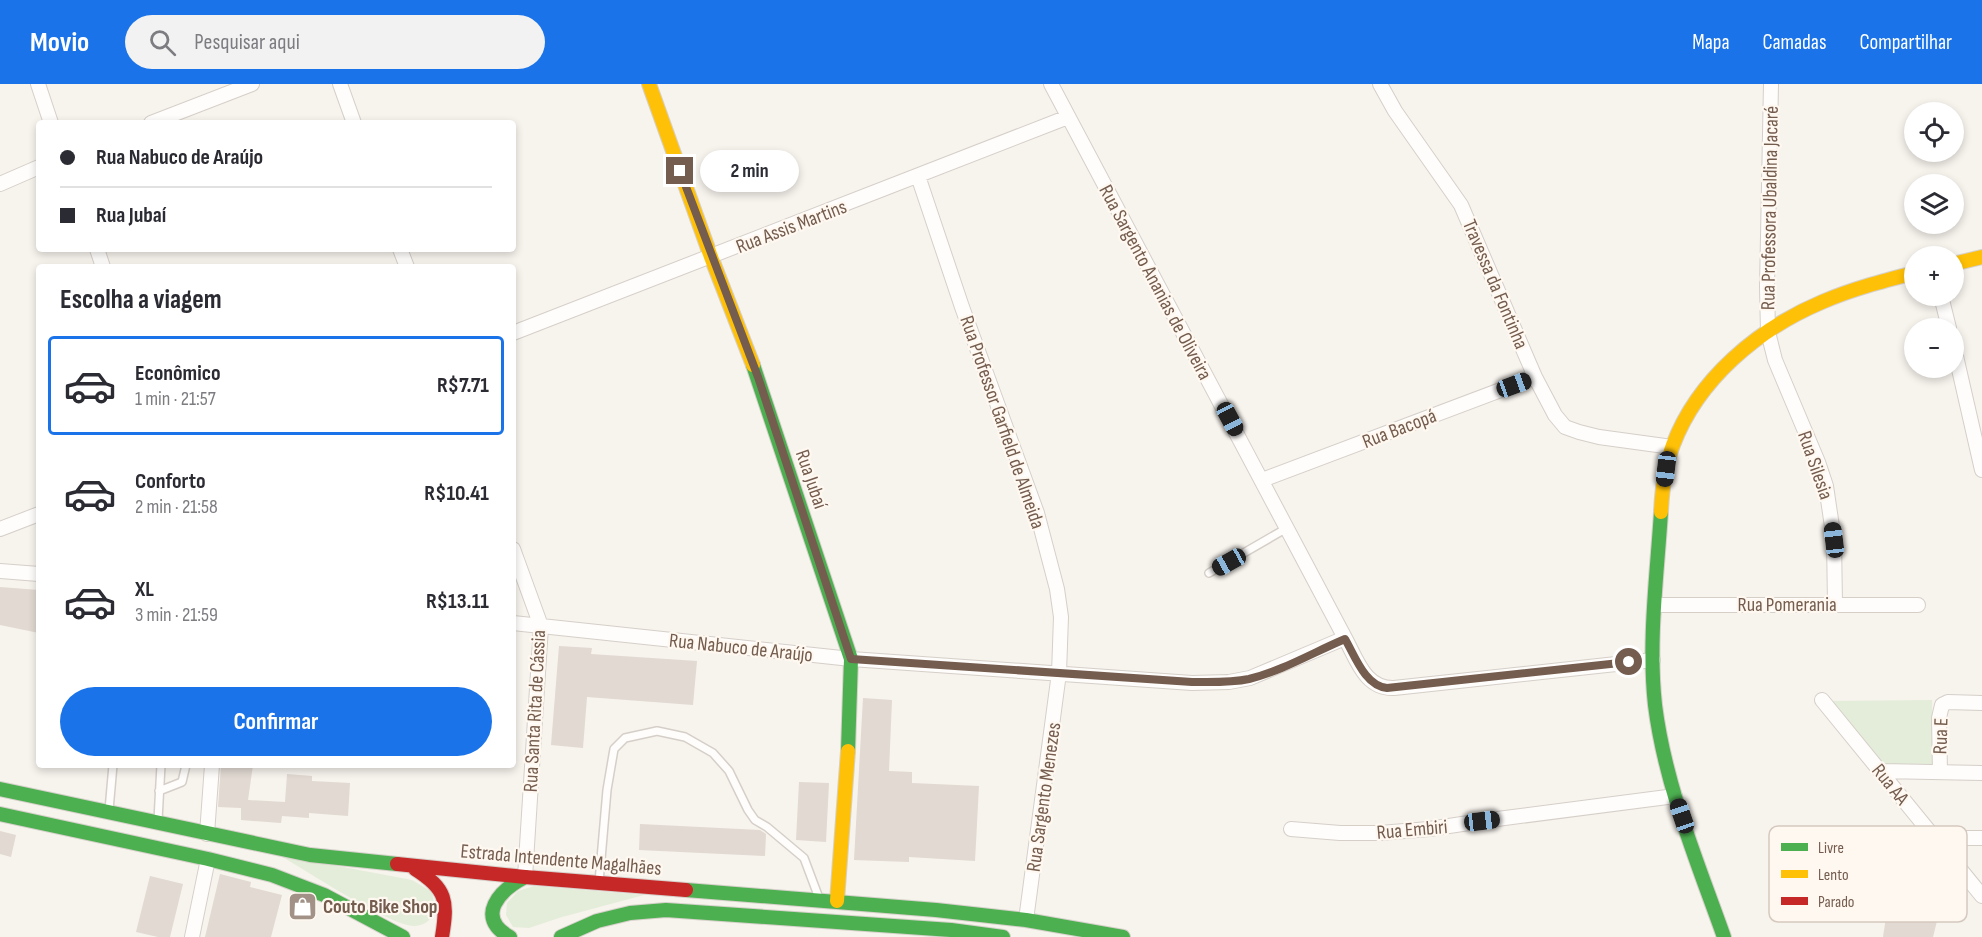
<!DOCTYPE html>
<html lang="pt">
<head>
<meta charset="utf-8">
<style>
	body { margin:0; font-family:"Sofia Sans Condensed",sans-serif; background:#f2f2f3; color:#2b2b33; height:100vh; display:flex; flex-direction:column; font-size:22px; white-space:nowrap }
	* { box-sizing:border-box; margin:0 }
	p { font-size:20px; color:#7c7c81 }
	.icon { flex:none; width:33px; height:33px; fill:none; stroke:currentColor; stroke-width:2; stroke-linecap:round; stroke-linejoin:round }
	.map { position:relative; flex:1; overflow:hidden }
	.side { position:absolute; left:36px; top:180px; width:480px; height:504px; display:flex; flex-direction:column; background:#fff; border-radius:6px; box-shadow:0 3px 9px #0003 }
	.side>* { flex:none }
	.hud { position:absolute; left:36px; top:36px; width:480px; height:132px; border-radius:6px; box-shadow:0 3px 9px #0003; display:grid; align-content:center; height:132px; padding:0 24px; background:#fff }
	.buttons { position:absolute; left:1904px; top:18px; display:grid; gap:12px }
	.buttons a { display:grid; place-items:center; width:60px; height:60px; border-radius:50%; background:#fff; box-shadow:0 3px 9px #0003; font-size:30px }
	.end { position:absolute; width:27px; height:27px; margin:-14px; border:8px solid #745c4e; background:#fff; box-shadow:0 0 0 3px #fff }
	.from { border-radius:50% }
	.bubble { position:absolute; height:42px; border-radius:21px; background:#fff; box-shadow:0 3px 9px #0003; font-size:20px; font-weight:700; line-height:42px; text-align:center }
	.car { position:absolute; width:18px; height:36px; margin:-18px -9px; border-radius:8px; box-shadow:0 0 4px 2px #0007; background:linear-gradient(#222 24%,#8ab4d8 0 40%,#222 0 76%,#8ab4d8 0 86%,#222 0) }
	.hud b { display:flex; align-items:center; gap:21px; height:57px; font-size:22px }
	.hud b+b { border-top:2px solid #e1e1e2 }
	.hud i { width:15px; height:15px; background:#2b2b33 }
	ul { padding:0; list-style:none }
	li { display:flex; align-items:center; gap:18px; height:99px; margin:0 12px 9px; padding:0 12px; border:3px solid transparent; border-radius:6px }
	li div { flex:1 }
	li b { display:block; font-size:22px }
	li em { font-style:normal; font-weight:700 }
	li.active { border-color:#1a73e8 }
	li>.icon { width:54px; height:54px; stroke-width:1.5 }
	h2 { padding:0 24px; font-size:27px; line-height:72px }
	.action { display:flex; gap:12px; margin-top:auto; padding:12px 24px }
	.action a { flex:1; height:69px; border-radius:36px; background:#1a73e8; color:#fff; font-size:24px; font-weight:700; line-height:69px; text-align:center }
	header { display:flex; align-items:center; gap:36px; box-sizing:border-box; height:84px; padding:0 30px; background:#1a73e8; color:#fff }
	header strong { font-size:28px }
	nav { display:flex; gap:33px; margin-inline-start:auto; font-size:21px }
	.search { width:420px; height:54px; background:#f2f2f3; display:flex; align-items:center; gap:15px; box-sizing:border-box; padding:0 21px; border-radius:33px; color:#7c7c81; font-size:22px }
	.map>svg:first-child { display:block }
	.green { fill:#e4edd9 }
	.building { fill:#e1d9d2 }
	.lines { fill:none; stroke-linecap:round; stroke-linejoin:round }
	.lane-casing { stroke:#d5cfc8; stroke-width:10 }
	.street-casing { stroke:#d5cfc8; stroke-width:16 }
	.fast-casing { stroke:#d6d0ca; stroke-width:16 }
	.slow-casing { stroke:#d6d0ca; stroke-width:16 }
	.jam-casing { stroke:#d6d0ca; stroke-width:16 }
	.lane { stroke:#fefdfc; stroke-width:7 }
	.street { stroke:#fefdfc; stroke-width:14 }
	.fast { stroke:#4caf50; stroke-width:14 }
	.slow { stroke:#ffc107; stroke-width:14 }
	.jam { stroke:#c62828; stroke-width:14 }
	.route { stroke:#745c4e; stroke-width:8 }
	.labels { text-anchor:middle; stroke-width:4.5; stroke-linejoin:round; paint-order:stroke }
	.street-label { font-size:20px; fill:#745c4e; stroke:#fef8f0 }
	.poi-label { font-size:20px; font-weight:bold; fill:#745c4e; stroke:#fef8f0; text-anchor:start }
	.key { fill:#fef8f0; stroke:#d5c9bf; stroke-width:1.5 }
	.key-label { font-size:16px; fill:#745c4e }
</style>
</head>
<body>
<header>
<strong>Movio</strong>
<div class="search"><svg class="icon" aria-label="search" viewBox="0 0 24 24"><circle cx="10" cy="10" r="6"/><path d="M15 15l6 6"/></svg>Pesquisar aqui</div>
<nav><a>Mapa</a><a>Camadas</a><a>Compartilhar</a></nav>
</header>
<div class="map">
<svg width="1982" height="853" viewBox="0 0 1982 853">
	<rect width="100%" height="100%" fill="#f7f3ed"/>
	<!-- green -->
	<path class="green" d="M1932,616L1933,683H1883L1829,617Z
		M279,771L412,796L432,808C436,824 435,841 414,842C390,842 304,785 279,771Z
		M534,802L644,811L562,833L529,844L513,843L506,831L507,819L518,807Z"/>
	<!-- building -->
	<path class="building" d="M0,503L39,506V549L0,541Z
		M559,562L592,564L591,570L697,577L693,621L587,613L583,664L551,661Z
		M863,614L892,616L889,687L912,688V699L979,702L975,777L909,773V778L854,776Z
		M221,681H253L248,716L285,718L287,690L312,692V697L350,699L348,732L309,729V734L282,732L281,739L241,736V724L218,723Z
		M799,698L829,699L826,758L796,756Z
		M640,740L760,746L766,750L765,772L639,766Z
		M0,747L16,751L11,773L0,770Z
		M220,790L251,798L250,803L282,811L271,853H205Z
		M150,792L183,800L170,853H158L136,848Z
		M1887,827L1937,837L1933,853H1883Z"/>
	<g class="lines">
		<defs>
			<path id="lane" d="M1209,489L1287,444
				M159,707L182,698L186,681
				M109,726L113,681
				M158,736L161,681
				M599,798L607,706L614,665L625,654L657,647L685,653L713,669L729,687L748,726L755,736L767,743L804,774L819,814"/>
			<path id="street" d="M38,0L51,39
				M340,0L354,39
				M1051,0L1345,554C1357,576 1365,605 1394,604L1653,576
				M1380,0L1395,27L1461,121L1535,293L1555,331L1565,343L1579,348L1599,353L1672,363
				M1771,0L1767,203L1768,248L1775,276L1818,378L1826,402L1834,456L1835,520
				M151,39L252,0
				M918,92L962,223L1037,429L1057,505L1061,533L1059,589L1026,836
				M0,100L39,83
				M97,165L103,183
				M400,165L407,183
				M1941,212L1949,244
				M513,249L1068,33
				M1953,259L1982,386
				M1262,396L1535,293
				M0,445L39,430
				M513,465L541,542L525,793
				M0,487L39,490
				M1655,521H1918
				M513,539L851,575L1192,599L1229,598L1250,594L1345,554
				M1822,616L1982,812
				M1881,687L1982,689
				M1940,688L1939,634L1942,621L1948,618L1982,619
				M1291,745L1340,749H1380L1429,745L1482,737L1675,712
				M207,750L212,681
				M1935,754H1982
				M192,853L208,775"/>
			<path id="fast" d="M753,281L851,575L848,667
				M1661,428C1657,491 1648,558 1655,621C1665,701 1697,777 1724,853
				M0,705L310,771L397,780
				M0,730L208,775L272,791L324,811L403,853
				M686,806L936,826L1026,836L1123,853
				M510,853C474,833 500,806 525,793
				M561,853L597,837L630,829L666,826L951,846L1003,853"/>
			<path id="slow" d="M649,0L711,173L753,281
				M1953,180L1982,173
				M1661,428C1662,406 1665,382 1673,361C1698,295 1758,245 1822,218C1852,205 1883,197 1914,189
				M837,817L848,667"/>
			<path id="jam" d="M397,780L525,793L686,806
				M415,785C447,805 448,817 442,853"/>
		</defs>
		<!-- lane casing -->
		<use href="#lane" class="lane-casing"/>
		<!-- street casing -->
		<use href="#street" class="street-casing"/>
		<!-- fast casing -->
		<use href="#fast" class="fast-casing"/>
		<!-- slow casing -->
		<use href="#slow" class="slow-casing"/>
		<!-- jam casing -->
		<use href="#jam" class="jam-casing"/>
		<!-- lane -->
		<use href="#lane" class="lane"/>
		<!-- street -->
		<use href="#street" class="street"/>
		<!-- fast -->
		<use href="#fast" class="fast"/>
		<!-- slow -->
		<use href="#slow" class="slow"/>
		<!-- jam -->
		<use href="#jam" class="jam"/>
	</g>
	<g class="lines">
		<!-- route -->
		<path class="route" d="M680,87L758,293L851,575L1192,598C1211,598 1230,599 1249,595C1282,587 1314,568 1345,555C1355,572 1365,602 1387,604L1629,578"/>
	</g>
	<!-- icons -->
	<defs>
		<symbol id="shop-square" viewBox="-11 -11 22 22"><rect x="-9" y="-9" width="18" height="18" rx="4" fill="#a29186" stroke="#fef8f0"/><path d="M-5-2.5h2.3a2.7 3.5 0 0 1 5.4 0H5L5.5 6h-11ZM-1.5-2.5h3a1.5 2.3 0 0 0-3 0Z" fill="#fff"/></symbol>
	</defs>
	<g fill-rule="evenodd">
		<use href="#shop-square" x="286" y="806" width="33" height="33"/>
	</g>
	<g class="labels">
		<!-- street labels -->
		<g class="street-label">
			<text transform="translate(1769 124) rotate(-89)" y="7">Rua Professora Ubaldina Jacaré</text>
			<text transform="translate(791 142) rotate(-21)" y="7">Rua Assis Martins</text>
			<text transform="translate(1156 198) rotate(62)" y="7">Rua Sargento Ananias de Oliveira</text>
			<text transform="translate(1496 200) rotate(67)" y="7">Travessa da Fontinha</text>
			<text transform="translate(1003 338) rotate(71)" y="7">Rua Professor Garfield de Almeida</text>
			<text transform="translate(1399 344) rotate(-21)" y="7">Rua Bacopá</text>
			<text transform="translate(1816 381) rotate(71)" y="7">Rua Silesia</text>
			<text transform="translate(812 395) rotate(71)" y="7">Rua Jubaí</text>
			<text x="1787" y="527">Rua Pomerania</text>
			<text transform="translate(741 563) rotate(6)" y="7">Rua Nabuco de Araújo</text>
			<text transform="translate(534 627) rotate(-87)" y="7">Rua Santa Rita de Cássia</text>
			<text transform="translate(1940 652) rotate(-88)" y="7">Rua E</text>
			<text transform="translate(1891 700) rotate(51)" y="7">Rua AA</text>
			<text transform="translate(1043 713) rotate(-82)" y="7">Rua Sargento Menezes</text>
			<text transform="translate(1412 745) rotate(-5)" y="7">Rua Embiri</text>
			<text transform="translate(561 775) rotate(5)" y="7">Estrada Intendente Magalhães</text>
		</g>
		<!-- poi labels -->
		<g class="poi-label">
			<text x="323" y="829">Couto Bike Shop</text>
		</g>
	</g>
	<!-- legend -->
	<rect x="1769" y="742" width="198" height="96" rx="9" class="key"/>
	<rect x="1781" y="759" width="27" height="8" fill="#4caf50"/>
	<rect x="1781" y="786" width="27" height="8" fill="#ffc107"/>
	<rect x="1781" y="813" width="27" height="8" fill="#c62828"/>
	<g class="key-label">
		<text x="1818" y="769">Livre</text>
		<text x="1818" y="796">Lento</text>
		<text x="1818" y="823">Parado</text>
	</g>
</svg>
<div class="buttons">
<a><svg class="icon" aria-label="locate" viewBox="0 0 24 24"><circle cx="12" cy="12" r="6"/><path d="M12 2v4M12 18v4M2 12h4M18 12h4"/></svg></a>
<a><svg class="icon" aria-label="layers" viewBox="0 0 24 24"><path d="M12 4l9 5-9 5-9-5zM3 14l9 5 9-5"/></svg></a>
<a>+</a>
<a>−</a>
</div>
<i class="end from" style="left:1629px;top:578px"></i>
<i class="end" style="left:680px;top:87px"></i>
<div class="bubble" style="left:700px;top:66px;width:99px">2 min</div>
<i class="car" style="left:1514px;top:301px;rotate:70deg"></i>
<i class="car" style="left:1230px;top:335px;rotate:152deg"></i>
<i class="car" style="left:1666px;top:385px;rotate:187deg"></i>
<i class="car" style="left:1834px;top:456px;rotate:353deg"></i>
<i class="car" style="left:1229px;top:478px;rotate:241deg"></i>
<i class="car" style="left:1682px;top:732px;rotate:341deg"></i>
<i class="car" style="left:1482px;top:737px;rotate:83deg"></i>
<div class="hud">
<b><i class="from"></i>Rua Nabuco de Araújo</b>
<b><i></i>Rua Jubaí</b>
</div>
<section class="side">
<h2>Escolha a viagem</h2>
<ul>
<li class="active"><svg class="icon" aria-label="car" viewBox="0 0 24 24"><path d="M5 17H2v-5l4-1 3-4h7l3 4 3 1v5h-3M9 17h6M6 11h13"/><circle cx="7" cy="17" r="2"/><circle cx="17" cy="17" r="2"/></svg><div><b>Econômico</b><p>1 min · 21:57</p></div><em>R$7.71</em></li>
<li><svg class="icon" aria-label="car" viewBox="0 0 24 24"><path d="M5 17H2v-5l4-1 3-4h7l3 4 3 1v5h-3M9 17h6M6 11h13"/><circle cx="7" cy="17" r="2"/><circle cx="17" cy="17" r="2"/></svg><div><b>Conforto</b><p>2 min · 21:58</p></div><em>R$10.41</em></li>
<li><svg class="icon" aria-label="car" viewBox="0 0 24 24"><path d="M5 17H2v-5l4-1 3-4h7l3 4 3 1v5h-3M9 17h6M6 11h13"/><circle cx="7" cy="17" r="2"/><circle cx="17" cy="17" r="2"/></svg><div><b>XL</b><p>3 min · 21:59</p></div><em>R$13.11</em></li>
</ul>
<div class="action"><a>Confirmar</a></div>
</section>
</div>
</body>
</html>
